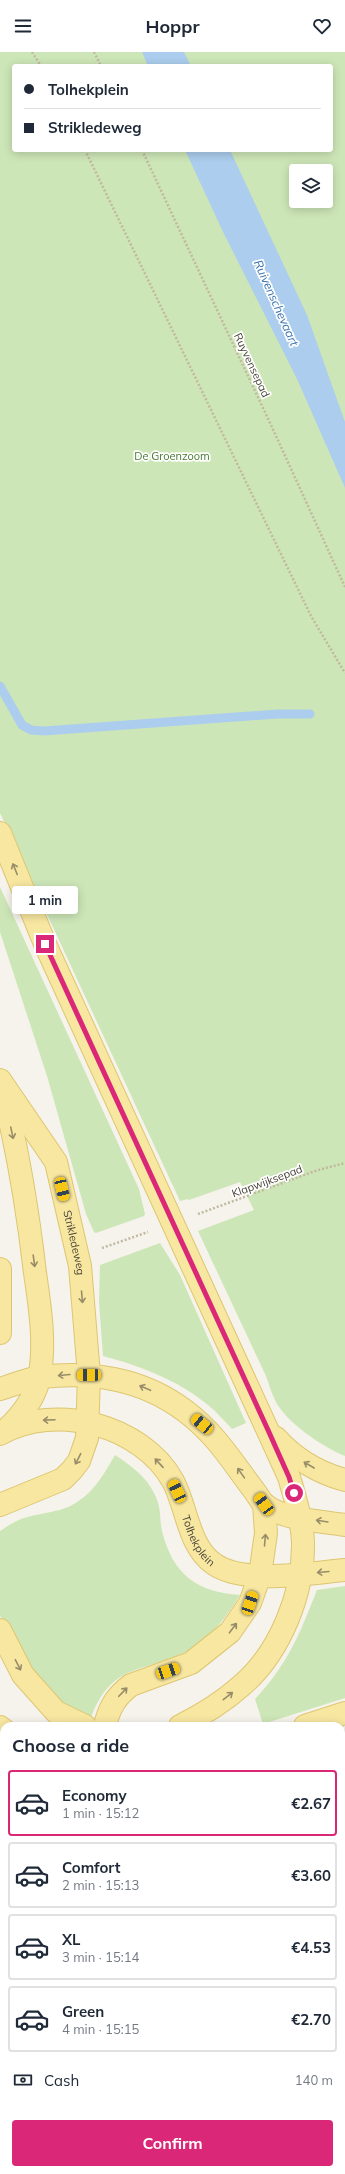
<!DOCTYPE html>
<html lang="en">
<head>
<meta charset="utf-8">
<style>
	body { margin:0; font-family:Mulish,sans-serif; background:#f6f6f7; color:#1f2937; height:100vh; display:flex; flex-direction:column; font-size:15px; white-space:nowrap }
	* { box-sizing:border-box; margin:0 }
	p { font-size:13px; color:#747a83 }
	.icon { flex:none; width:22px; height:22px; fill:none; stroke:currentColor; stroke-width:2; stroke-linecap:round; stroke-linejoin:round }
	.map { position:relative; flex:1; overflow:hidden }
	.side { position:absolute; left:0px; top:1670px; width:345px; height:452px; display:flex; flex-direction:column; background:#fff; border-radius:12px 12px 0 0; box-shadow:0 2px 10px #0003 }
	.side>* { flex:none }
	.top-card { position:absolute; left:12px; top:12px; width:321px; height:88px; border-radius:4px; box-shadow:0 2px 10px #0003; display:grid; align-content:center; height:88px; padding:0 12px; background:#fff }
	.tools { position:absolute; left:289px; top:112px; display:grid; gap:8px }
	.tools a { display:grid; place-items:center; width:44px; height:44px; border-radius:4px; background:#fff; box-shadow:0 2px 10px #0003; font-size:20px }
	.end { position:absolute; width:18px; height:18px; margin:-9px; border:5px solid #db2777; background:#fff; box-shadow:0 0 0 2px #fff }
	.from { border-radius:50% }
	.bubble { position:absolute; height:28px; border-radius:4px; background:#fff; box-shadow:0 2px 10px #0003; font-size:13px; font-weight:700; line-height:28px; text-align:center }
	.car { position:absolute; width:12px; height:24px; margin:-12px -6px; border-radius:5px; box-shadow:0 0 3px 1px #0007; background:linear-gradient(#f5c518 24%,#345 0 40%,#f5c518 0 76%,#345 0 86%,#f5c518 0) }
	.top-card b { display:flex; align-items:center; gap:14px; height:38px; font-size:15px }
	.top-card b+b { border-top:1px solid #e0e1e3 }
	.top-card i { width:10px; height:10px; background:#1f2937 }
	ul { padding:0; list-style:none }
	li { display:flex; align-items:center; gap:12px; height:66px; margin:0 8px 6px; padding:0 4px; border:2px solid #e0e1e3; border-radius:4px }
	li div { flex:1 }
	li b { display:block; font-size:15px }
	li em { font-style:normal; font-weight:700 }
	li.selected { border-color:#db2777 }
	li>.icon { width:36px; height:36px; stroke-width:1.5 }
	h2 { padding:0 12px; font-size:18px; line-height:48px }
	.pay { display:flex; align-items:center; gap:10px; height:44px; padding:0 12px; font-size:15px }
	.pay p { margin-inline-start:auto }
	.button { display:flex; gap:8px; margin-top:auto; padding:8px 12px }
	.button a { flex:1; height:46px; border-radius:4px; background:#db2777; color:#fff; font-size:16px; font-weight:700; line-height:46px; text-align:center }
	header { display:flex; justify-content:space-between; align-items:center; height:52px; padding:0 12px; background:#fff; font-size:18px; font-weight:700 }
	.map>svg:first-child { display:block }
	.green { fill:#cde6b7; fill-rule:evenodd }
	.water { fill:#accded }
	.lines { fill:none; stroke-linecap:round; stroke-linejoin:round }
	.stream { stroke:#accded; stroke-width:9 }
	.major-casing { stroke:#ddc671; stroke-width:24 }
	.path { stroke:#c1b8a0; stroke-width:2.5; stroke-dasharray:2 2; stroke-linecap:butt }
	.major { stroke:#f8e7a1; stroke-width:22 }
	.oneway { stroke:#988d68 }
	.route { stroke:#db2777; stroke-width:5 }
	.labels { text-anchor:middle; stroke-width:3.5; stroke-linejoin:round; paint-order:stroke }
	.street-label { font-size:11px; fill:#494439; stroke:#fff }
	.park-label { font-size:11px; fill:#45782f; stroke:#fff }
	.water-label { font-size:12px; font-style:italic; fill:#3873af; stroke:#fff }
</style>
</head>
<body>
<header><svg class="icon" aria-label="menu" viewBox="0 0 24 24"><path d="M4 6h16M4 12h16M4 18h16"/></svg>Hoppr<svg class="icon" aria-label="heart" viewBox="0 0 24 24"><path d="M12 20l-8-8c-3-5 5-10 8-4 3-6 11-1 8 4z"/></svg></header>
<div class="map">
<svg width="345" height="2122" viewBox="0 0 345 2122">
	<rect width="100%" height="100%" fill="#f5f3eb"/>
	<!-- green -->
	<path class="green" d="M0,0H345V1404C323,1395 285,1370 275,1348C271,1340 269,1332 266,1324L198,1179L254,1158L240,1130L189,1148L188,1147L180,1149L0,761ZM14,14H331V98H14ZM296,119H326V149H296Z
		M0,835L139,1137L145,1162L144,1164L96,1181L94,1180L86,1162L47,1024L0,880Z
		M160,1191L180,1223L246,1371L232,1377C224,1369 217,1360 208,1353C178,1328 140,1314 103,1304L99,1250L100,1213Z
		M115,1403C130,1413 146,1424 154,1441C162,1456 159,1465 162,1479C173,1523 197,1540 240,1543C226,1565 212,1585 189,1598C144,1622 112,1609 91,1666L62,1653L28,1616L7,1573L0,1564V1479C6,1475 12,1471 19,1468C37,1460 60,1462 77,1450C95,1439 105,1420 115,1403Z
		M345,1534V1646L263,1672L255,1647C288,1612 300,1581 317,1538Z
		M345,1679V2122H245V2118H341V1680Z
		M0,1699L4,1702V1733L0,1727Z
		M0,1788L4,1794V2118H107L108,2122H0Z
		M144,2118H167V2122H144Z"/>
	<!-- water -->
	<path class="water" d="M142,0H184L191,14H148Z
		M185,98H230L307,263L345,370V436L297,327L224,182Z"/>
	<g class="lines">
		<!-- stream -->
		<path class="stream" d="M0,634L22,673L31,678L44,679L278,662H310"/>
		<defs>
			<g id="major">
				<path d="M0,781L45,892L289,1425C295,1446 302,1468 303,1490C304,1541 280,1601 241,1634C222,1651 202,1663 180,1674"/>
				<path id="s1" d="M0,1028L56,1110L80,1214L89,1323L87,1386L79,1409L72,1418L63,1427L0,1453"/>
				<path d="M3,1039C18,1099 28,1160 35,1221C40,1255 46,1293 39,1327C34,1347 22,1363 7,1377"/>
				<path d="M0,1217V1281"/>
				<path d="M0,1337C13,1333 27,1327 41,1325C109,1317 169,1334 215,1387C229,1403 240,1420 253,1437C257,1442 260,1448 264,1452C282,1468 322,1469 345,1473"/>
				<path id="s2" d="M0,1382C55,1350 142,1373 173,1429C187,1455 188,1494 214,1512C244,1533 310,1521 345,1518"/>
				<path d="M276,1386C294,1406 319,1421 345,1428"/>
				<path d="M0,1578L23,1623L56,1660L85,1674"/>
				<path d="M105,1674C109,1656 116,1644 131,1633L191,1611L230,1580L250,1551L260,1523L266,1481L264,1452"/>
				<path d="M305,1674L345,1661"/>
				<path d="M0,1675L4,1678"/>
				<path d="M0,1756L4,1762"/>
				<path d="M123,2118V2122"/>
				<path d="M199,2118L200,2122"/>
			</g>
		</defs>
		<!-- major casing -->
		<use href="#major" class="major-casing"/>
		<!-- path -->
		<path class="path" d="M32,0L41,14
			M94,0L101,14
			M85,98L311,564L345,621
			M142,98L271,373L345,535
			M198,1162L318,1118L345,1111
			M102,1196L148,1180"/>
		<!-- major -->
		<use href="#major" class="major"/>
	</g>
	<!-- one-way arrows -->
	<defs><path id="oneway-shaft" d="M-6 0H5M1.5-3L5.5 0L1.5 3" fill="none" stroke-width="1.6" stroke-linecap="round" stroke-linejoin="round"/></defs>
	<g class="oneway">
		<use href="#oneway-shaft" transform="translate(15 817) rotate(-112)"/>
		<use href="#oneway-shaft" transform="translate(12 1081) rotate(78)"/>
		<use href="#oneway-shaft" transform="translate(34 1209) rotate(82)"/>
		<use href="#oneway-shaft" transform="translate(82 1245) rotate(85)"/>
		<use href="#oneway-shaft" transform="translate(64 1323) rotate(175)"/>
		<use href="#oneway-shaft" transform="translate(145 1336) rotate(-157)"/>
		<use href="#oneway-shaft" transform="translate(49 1368) rotate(178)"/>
		<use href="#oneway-shaft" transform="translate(78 1407) rotate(117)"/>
		<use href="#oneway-shaft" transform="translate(159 1411) rotate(-133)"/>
		<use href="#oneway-shaft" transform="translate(309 1413) rotate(-150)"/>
		<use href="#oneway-shaft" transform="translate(241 1421) rotate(-125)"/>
		<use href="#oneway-shaft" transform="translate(322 1469) rotate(-171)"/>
		<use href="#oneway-shaft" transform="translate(265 1488) rotate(-85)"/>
		<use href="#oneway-shaft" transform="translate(323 1520) rotate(175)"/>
		<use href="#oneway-shaft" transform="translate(233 1576) rotate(-53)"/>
		<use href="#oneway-shaft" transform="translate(18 1613) rotate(63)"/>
		<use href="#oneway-shaft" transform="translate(123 1640) rotate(-46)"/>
		<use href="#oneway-shaft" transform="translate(228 1644) rotate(-38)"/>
	</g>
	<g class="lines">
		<!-- route -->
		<path class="route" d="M45,892L268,1378L289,1425L294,1441"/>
	</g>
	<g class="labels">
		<!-- street labels -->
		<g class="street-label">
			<text transform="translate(252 313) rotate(65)" y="4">Ruyvensepad</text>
			<text transform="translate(267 1129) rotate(-20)" y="4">Klapwijksepad</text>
			<text dy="4" stroke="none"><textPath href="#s1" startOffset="182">Strikledeweg</textPath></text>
			<text dy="4" stroke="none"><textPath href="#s2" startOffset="262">Tolhekplein</textPath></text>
		</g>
		<!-- park labels -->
		<g class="park-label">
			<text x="172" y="408">De Groenzoom</text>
		</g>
		<!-- water labels -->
		<g class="water-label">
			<text transform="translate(276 251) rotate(66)" y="4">Ruivenschevaart</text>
		</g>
	</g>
</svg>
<div class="tools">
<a><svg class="icon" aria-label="layers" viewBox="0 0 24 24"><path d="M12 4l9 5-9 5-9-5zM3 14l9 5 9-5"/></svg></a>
</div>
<i class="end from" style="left:294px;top:1441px"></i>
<i class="end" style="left:45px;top:892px"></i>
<div class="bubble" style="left:12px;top:834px;width:66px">1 min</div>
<i class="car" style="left:62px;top:1137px;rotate:167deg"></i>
<i class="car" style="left:89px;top:1323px;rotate:269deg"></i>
<i class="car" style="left:202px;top:1372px;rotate:309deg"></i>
<i class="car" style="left:177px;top:1439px;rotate:335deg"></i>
<i class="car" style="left:264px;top:1452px;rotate:324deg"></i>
<i class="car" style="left:250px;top:1551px;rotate:19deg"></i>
<i class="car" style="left:168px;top:1619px;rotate:71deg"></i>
<div class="top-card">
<b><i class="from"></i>Tolhekplein</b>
<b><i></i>Strikledeweg</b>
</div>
<section class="side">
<h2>Choose a ride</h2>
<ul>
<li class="selected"><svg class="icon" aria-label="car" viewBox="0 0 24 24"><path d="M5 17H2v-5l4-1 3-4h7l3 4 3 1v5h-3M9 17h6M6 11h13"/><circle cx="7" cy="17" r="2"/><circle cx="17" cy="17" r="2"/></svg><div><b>Economy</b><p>1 min · 15:12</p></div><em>€2.67</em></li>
<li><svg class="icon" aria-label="car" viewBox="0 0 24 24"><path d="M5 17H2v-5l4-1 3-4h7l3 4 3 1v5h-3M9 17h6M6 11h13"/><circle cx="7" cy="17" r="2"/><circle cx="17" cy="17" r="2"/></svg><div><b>Comfort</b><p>2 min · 15:13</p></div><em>€3.60</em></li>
<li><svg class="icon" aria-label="car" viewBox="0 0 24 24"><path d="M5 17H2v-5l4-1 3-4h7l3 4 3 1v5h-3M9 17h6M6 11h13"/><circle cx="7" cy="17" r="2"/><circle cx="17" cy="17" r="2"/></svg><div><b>XL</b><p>3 min · 15:14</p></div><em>€4.53</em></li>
<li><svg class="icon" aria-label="car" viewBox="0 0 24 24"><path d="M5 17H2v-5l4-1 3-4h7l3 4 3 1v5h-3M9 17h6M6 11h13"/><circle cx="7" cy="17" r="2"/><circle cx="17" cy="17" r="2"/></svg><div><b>Green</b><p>4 min · 15:15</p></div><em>€2.70</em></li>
</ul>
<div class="pay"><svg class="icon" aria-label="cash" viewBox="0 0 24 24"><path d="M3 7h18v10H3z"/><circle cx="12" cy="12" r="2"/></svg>Cash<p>140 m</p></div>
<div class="button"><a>Confirm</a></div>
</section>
</div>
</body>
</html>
